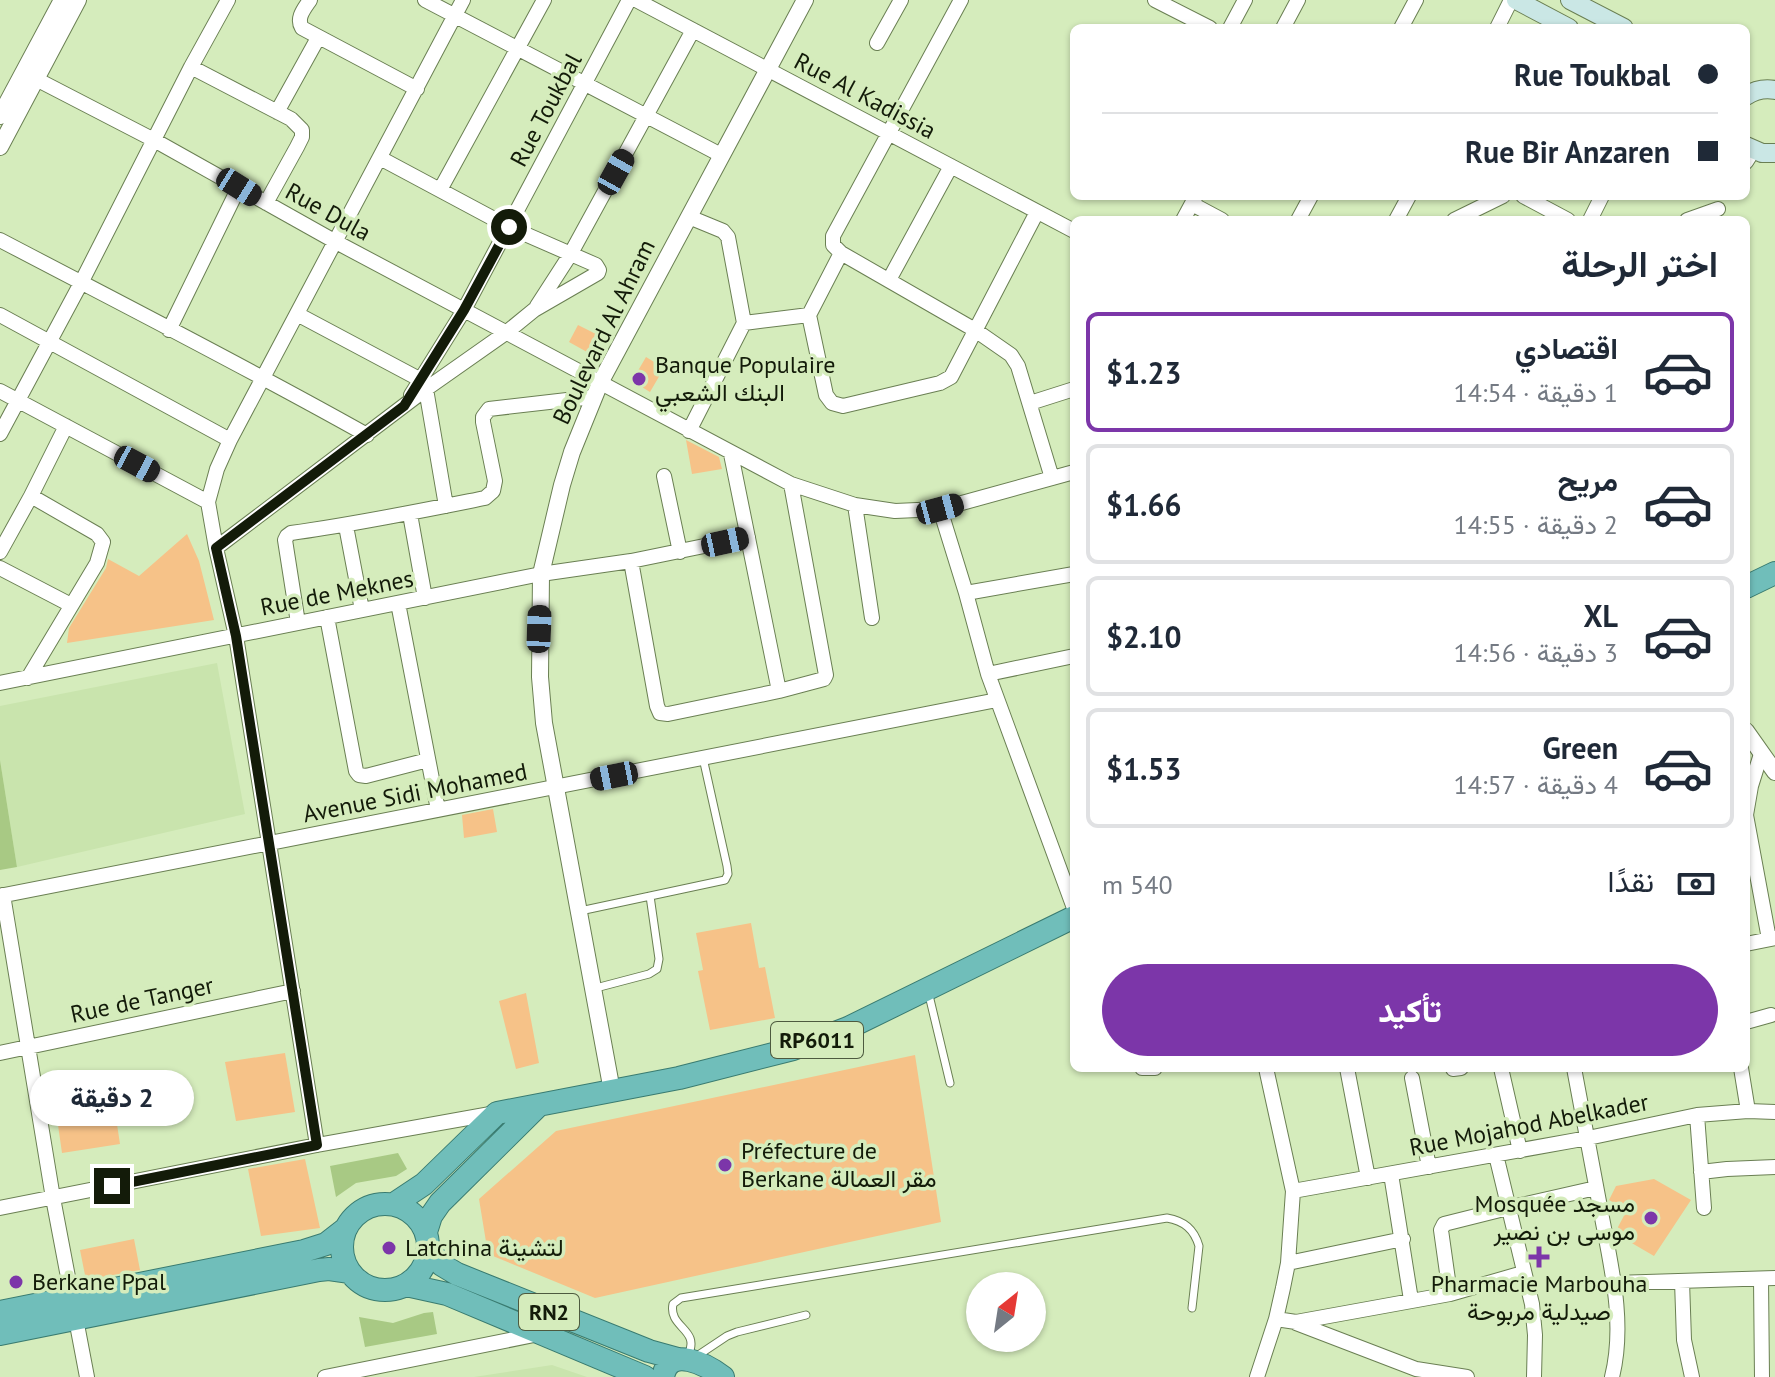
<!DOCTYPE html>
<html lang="ar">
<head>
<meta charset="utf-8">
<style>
	body { margin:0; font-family:"PT Sans",Vazirmatn,sans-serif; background:#f6f6f7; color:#1f2937; direction:rtl; height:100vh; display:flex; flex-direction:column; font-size:30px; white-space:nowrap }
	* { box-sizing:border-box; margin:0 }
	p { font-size:26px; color:#747a83 }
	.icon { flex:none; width:44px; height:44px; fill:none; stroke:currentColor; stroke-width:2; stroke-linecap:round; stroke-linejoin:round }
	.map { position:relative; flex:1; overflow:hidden; direction:ltr }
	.sheet { position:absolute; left:1070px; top:216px; width:680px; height:856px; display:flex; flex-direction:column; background:#fff; border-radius:12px; box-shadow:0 2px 6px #0004; direction:rtl }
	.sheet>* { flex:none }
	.banner { position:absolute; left:1070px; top:24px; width:680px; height:176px; border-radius:12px; box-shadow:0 2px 6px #0004; direction:rtl; display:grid; align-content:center; height:176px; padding:0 32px; background:#fff }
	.needle { width:52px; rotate:30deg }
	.buttons { position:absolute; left:966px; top:1272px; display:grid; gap:16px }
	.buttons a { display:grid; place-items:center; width:80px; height:80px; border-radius:50%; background:#fff; box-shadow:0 2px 6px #0004; font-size:40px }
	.end { position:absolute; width:36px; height:36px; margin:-18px; border:10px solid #131b09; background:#fff; box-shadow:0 0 0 4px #fff }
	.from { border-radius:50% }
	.bubble { position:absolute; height:56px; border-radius:28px; background:#fff; box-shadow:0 2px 6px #0004; font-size:26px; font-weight:800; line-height:56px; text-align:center; direction:rtl }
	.car { position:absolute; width:24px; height:48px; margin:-24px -12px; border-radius:10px; box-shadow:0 0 6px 2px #0007; background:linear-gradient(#222 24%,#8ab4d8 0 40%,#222 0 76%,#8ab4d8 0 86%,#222 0) }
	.banner b { display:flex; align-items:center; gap:28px; height:76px; font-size:30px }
	.banner b+b { border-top:2px solid #e0e1e3 }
	.banner i { width:20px; height:20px; background:#1f2937 }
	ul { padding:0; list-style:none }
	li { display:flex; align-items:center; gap:24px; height:120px; margin:0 16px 12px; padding:0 16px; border:4px solid #e0e1e3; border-radius:12px }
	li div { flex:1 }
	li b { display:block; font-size:30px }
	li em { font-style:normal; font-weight:800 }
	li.current { border-color:#7c36a9 }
	li>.icon { width:72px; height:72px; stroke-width:1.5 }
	h2 { padding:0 32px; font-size:36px; line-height:96px }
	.pay { display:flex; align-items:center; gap:20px; height:88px; padding:0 32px; font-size:30px }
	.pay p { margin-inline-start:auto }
	.primary-button { display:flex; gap:16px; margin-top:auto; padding:16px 32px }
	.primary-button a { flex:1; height:92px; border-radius:48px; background:#7c36a9; color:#fff; font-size:32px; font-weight:800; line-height:92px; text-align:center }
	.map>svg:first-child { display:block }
	.built { fill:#c9e4ad }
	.green { fill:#a8c984 }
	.building { fill:#f6c288 }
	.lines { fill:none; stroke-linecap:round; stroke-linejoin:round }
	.service-casing { stroke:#6a7f53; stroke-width:9 }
	.minor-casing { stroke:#6a7f53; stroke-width:16 }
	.tertiary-casing { stroke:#6a7f53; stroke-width:18 }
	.secondary-casing { stroke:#6a7f53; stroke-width:20 }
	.trunk-casing { stroke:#397b70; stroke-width:24 }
	.service { stroke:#fff; stroke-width:7 }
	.minor { stroke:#fff; stroke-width:14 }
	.tertiary { stroke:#fff; stroke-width:16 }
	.secondary { stroke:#cae7e5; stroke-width:18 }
	.trunk { stroke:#70beba; stroke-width:22 }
	.route { stroke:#131b09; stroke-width:10 }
	.poi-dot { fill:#7c36a9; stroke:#d5ecbc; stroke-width:3 }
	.labels { text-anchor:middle; stroke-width:7; stroke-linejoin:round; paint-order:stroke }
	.shield { fill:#d5ecbc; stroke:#4d5a3f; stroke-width:2 }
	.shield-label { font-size:22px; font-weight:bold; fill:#131b09 }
	.street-label { font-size:24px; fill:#131b09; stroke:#d5ecbc }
	.poi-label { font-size:24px; fill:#131b09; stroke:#d5ecbc; text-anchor:start }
</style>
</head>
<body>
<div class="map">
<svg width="1775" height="1377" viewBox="0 0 1775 1377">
	<rect width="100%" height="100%" fill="#d5ecbc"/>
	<!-- built -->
	<path class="built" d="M217,663L245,814L17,867L0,760V706Z
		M552,1365L587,1377H474Z"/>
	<!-- green -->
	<path class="green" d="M0,760L17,867L0,870Z
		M398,1153L407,1169L396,1176L356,1183L336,1197L330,1166Z
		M433,1312L437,1334L365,1347L359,1317L393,1323L424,1313Z"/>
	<!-- building -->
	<path class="building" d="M578,325L596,334L587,352L569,342Z
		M646,357L664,368L650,392L632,381Z
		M686,440L719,457L722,469L692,474Z
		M187,534L199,561L214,620L67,643L69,628L106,568L108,559L139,576Z
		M493,809L497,832L464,838L462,815Z
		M751,923L759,968L765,967L775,1018L710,1030L698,971L703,970L696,933Z
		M526,993L539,1063L516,1069L499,1001Z
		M285,1053L295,1112L236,1121L225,1062Z
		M915,1055L941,1222L595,1298L488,1254L479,1199L556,1131Z
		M109,1072L120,1144L62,1153L53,1090L88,1084V1074Z
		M305,1159L320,1228L261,1236L248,1169Z
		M1654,1179L1691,1200L1654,1256L1618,1235V1227L1627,1210L1609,1200L1616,1186Z
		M134,1239L140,1270L86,1280L80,1250Z"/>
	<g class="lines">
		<defs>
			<path id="service" d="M580,911L725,880L728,874L727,866L703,758
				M592,989L649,974L657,969L659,959L650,896
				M928,991L950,1083
				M688,1355C701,1329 668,1328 673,1304L681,1298L1167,1218C1184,1221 1194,1229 1199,1246L1192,1308
				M697,1356L727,1336L737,1332L806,1315"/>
			<path id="minor" d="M310,0C304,9 296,18 302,28L417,89
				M425,0L721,155
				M636,0L1074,231
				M961,0L833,236V245L841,253L975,330L1011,355L1018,366L1052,478
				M1155,0L1210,28
				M1230,28L1245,0
				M1283,28L1298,0
				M1401,28L1416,0
				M1497,28L1511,0
				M877,43L901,0
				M191,67L291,119L302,130V137L297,147L266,203
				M36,79L154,140L336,242L791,484L855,505L895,511L940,509L1074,472
				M277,112L318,38
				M1746,162L1753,151
				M440,190L544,0
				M1523,196L1568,220
				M1192,204L1222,220
				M689,217L723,231L728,237L744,323L689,431
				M1183,220L1196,196
				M1298,220L1311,196
				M1396,220L1409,196
				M1454,220L1503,196
				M1590,220L1602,196
				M1687,220L1718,209
				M0,240C122,304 246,367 367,435
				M841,253L809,315L826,395L832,403L843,406L940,383L951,377L1037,212
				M889,280L951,166
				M537,306L570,255L693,30
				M297,314L421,380
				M0,315L230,440
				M744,323L809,315
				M169,330L239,187
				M426,389L446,506
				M0,391L208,502
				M411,395L464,310L629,0
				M1030,403L1074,389
				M0,434L81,283L191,67L228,0
				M731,454L779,691
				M664,476L680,552
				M855,505L872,618
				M940,509L966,593L988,674L1074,908
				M410,514L425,598
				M346,526L362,610
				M216,548L426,389L507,332L534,310L598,273L599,270L596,265L509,227L380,158
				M0,552L31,496L66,426
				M631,561L657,706L660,713L668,714L779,691L824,679L826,675L791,484
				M0,568L71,605
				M966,593L1074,574
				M398,603L438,810
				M327,617L356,771L359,775L366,776L428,760
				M298,623L285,540L287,536L291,533C357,524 420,511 485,498L493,491L495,481L483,422V417L489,409L593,397
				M988,674L1074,656
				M28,678L97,563L103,542L97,534L31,496
				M0,683L541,574L631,561L748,537
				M1761,754L1751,786L1746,815L1769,939
				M3,895L53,1198L87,1377
				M0,896L997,700
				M1746,944L1775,938
				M1746,1022L1771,1015
				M0,1053L293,991
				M1142,1068H1155
				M1347,1068L1368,1178
				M1501,1068L1520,1151
				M1574,1068C1583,1114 1591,1161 1600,1207C1610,1262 1626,1321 1612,1377
				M1741,1068L1748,1111
				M1453,1069L1461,1068
				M1412,1078L1429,1167
				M1697,1115L1704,1208
				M317,1145L236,636L216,548L208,502L217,469L230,440L463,0
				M1496,1155L1532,1304L1535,1335L1534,1377
				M1701,1172L1727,1169L1775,1167
				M1391,1174L1411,1300
				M1293,1191L1588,1138L1697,1115L1748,1111L1775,1112
				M0,1208L317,1145L496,1113
				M1288,1263L1403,1239
				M1761,1279L1762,1377
				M1682,1281L1684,1340L1692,1377
				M1614,1283L1775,1278
				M1450,1294L1441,1230L1444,1224L1508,1208L1596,1188
				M1276,1319L1296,1322L1450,1294L1523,1273
				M1296,1323L1416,1369L1467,1377
				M325,1377L539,1334
				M1257,1377L1276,1319L1283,1288L1288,1263L1293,1191L1266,1068"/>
			<path id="tertiary" d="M0,116L62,0
				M0,147L78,0
				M1746,731L1775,772
				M612,1091L544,723L540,677L541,574L562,485L572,452L600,383L805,0"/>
			<path id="secondary" d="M1516,0L1569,28
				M1570,0L1624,28
				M1746,96C1755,90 1764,88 1775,90
				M1746,146L1762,153H1775"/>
			<path id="trunk" d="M1746,587L1775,573
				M342 1247a43 43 0 1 1 86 0a43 43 0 1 1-86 0Z
				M394,1204L424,1184L497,1113L679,1078L793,1049L848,1028L1074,917
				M426,1232L431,1216L440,1203L539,1105
				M428,1249L442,1265L457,1274L649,1351L678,1359
				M406,1285L447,1294L645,1377
				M0,1312L304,1251L326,1244L344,1230
				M0,1334L319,1270L329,1269L350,1272
				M663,1377C669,1344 707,1365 723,1377"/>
		</defs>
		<!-- service casing -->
		<use href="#service" class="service-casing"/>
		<!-- minor casing -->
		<use href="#minor" class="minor-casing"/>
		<!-- tertiary casing -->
		<use href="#tertiary" class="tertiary-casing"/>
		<!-- secondary casing -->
		<use href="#secondary" class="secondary-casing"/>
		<!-- trunk casing -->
		<use href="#trunk" class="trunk-casing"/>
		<!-- service -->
		<use href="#service" class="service"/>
		<!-- minor -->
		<use href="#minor" class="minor"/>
		<!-- tertiary -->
		<use href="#tertiary" class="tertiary"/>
		<!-- secondary -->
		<use href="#secondary" class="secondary"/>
		<!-- trunk -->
		<use href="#trunk" class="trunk"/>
	</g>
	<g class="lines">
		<!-- route -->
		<path class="route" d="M112,1186L317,1145L236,636L216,548L404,406L464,310L509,227"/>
	</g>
	<!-- markers -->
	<g class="poi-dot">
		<circle cx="639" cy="379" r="8"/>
		<circle cx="725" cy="1165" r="8"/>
		<circle cx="1651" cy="1218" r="8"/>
		<circle cx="389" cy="1248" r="8"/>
		<path d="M1535 1245h8v8h8v8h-8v8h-8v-8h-8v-8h8z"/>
		<circle cx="16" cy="1282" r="8"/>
	</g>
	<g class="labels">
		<!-- shield labels -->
		<g class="shield">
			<rect x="771" y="1022" width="92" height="36" rx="6"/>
			<rect x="519" y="1294" width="60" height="36" rx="6"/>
		</g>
		<g class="shield-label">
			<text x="817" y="1048">RP6011</text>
			<text x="549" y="1320">RN2</text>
		</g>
		<!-- street labels -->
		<g class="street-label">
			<text transform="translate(865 96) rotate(28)" y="8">Rue Al Kadissia</text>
			<text transform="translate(546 110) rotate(-62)" y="8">Rue Toukbal</text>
			<text transform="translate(328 212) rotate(29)" y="8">Rue Dula</text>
			<text transform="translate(604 332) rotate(-64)" y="8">Boulevard Al Ahram</text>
			<text transform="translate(337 593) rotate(-11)" y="8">Rue de Meknes</text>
			<text transform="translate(415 793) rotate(-11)" y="8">Avenue Sidi Mohamed</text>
			<text transform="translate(142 1000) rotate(-12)" y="8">Rue de Tanger</text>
			<text transform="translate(1529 1125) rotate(-11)" y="8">Rue Mojahod Abelkader</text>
		</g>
		<!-- poi labels -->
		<g class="poi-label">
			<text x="655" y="373">Banque Populaire<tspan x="655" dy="28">البنك الشعبي</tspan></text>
			<text x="741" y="1159">Préfecture de<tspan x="741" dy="28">Berkane مقر العمالة</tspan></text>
			<text x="1635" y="1212" text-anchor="end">Mosquée مسجد<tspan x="1635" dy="28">موسى بن نصير</tspan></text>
			<text x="405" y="1256">Latchina لتشينة</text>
			<text x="32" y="1290">Berkane Ppal</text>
			<text x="1539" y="1292" text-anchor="middle">Pharmacie Marbouha<tspan x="1539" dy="28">صيدلية مربوحة</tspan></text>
		</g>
	</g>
</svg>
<div class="buttons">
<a><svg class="needle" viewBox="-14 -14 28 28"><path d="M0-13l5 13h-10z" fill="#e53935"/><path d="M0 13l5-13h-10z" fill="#747a83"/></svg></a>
</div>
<i class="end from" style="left:509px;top:227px"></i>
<i class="end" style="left:112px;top:1186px"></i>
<div class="bubble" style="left:30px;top:1070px;width:164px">2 دقيقة</div>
<i class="car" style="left:616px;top:172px;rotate:29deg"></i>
<i class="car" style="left:239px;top:187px;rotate:122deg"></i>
<i class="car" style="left:137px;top:464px;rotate:118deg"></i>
<i class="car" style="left:940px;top:509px;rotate:75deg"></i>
<i class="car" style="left:725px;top:542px;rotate:78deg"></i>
<i class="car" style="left:539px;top:629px;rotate:2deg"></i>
<i class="car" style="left:614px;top:776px;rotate:259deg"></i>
<div class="banner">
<b><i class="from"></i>Rue Toukbal</b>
<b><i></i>Rue Bir Anzaren</b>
</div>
<section class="sheet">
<h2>اختر الرحلة</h2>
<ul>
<li class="current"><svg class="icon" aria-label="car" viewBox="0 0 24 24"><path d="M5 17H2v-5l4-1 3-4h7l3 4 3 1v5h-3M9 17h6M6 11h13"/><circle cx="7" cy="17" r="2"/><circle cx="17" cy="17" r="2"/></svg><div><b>اقتصادي</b><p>1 دقيقة · 14:54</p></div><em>$1.23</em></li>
<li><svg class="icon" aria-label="car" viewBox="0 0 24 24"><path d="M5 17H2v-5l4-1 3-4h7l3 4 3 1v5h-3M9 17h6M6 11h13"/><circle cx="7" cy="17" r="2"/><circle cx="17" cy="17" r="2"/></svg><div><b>مريح</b><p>2 دقيقة · 14:55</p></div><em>$1.66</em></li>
<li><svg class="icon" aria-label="car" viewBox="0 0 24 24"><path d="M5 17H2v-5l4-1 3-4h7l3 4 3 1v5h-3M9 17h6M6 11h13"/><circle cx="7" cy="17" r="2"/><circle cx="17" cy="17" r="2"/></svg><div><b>XL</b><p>3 دقيقة · 14:56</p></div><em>$2.10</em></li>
<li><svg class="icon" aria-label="car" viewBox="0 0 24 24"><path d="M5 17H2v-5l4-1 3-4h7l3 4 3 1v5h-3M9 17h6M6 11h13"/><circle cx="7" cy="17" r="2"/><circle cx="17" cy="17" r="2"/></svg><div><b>Green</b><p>4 دقيقة · 14:57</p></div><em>$1.53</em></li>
</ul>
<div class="pay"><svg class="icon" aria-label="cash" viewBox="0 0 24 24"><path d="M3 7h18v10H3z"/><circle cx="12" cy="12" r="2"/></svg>نقدًا<p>540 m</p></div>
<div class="primary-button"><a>تأكيد</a></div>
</section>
</div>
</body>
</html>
